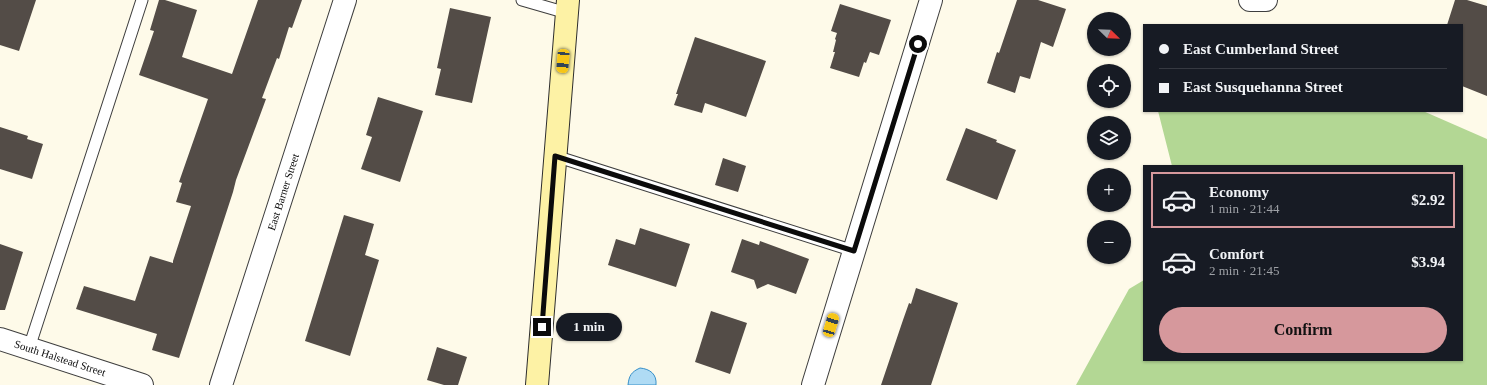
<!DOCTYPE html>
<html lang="en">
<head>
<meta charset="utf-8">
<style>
	body { margin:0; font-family:Georgia,serif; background:#242831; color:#f1f3f6; height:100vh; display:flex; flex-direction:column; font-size:15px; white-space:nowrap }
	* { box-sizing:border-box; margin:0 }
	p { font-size:13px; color:#9ea1a6 }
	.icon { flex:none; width:22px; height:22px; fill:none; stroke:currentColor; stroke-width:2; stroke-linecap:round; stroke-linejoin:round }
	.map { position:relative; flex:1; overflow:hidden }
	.details { position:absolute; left:1143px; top:165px; width:320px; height:196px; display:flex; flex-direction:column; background:#171b24; border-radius:0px; box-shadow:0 1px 3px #0004 }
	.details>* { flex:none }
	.guide { position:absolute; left:1143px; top:24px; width:320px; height:88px; border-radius:0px; box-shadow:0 1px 3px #0004; display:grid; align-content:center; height:88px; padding:0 16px; background:#171b24 }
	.needle { width:26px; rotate:113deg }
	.tools { position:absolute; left:1087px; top:12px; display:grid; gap:8px }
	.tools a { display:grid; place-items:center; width:44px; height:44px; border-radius:50%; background:#171b24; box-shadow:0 1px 3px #0004; font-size:20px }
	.end { position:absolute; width:18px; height:18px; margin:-9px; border:5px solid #0b0b0b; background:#fff; box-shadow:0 0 0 2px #fff }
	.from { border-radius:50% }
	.bubble { position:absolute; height:28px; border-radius:14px; background:#171b24; box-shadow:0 1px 3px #0004; font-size:13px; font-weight:600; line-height:28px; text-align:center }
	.car { position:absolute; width:12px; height:24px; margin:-12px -6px; border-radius:5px; box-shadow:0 0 3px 1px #0007; background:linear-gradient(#f5c518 24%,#345 0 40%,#f5c518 0 76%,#345 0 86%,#f5c518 0) }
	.guide b { display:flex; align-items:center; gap:14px; height:38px; font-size:15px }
	.guide b+b { border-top:1px solid #363941 }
	.guide i { width:10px; height:10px; background:#f1f3f6 }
	ul { padding:7px 0 0; list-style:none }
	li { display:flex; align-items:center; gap:12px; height:56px; margin:0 8px 6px; padding:0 8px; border:2px solid transparent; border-radius:0px }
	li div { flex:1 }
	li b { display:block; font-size:15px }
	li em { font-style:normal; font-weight:600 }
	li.selected { border-color:#d6989c }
	li>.icon { width:36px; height:36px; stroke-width:1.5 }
	.primary-button { display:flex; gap:8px; margin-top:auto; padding:8px 16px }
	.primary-button a { flex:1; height:46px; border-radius:24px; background:#d6989c; color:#111; font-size:16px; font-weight:600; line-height:46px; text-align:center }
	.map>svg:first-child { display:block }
	.forest { fill:#b3d794 }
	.water { fill:#afdbf4; stroke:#3890c9 }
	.building { fill:#534c47 }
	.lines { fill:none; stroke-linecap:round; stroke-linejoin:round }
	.service-casing { stroke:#3e3e3e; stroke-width:13 }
	.minor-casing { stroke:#3e3e3e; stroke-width:24 }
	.secondary-casing { stroke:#2d2d2d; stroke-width:24 }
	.service { stroke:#fff; stroke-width:11 }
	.minor { stroke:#fff; stroke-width:22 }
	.secondary { stroke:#fdf2a5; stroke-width:22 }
	.route { stroke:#0b0b0b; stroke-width:5 }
	.labels { text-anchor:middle; stroke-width:4; stroke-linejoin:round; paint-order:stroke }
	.street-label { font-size:11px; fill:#0b0b0b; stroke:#fff }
</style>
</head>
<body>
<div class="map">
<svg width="1487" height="385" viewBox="0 0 1487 385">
	<rect width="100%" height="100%" fill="#fefae9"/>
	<!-- forest -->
	<path class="forest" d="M1158,111H1423L1487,139V385H1076L1129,289L1144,280V360H1462V166H1172Z"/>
	<!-- water -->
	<path class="water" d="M640,368C650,369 657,374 656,385H628C629,376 631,372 640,368Z"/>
	<!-- building -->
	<path class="building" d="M0,0H36L19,51L0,45Z
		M159,0H165L197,10L182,57L232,74L258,0H302L292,28L289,27L279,59L277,58L262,98L266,99L236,180L233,192L179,358L152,350L157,334L76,309L84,286L135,301L150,256L173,263V261L191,206L176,202L182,183L179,182L208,99L139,75L154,31L150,30Z
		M1017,0H1038L1066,9L1053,47L1041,42L1030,79L1020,76L1015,93L987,83L997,52L999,53Z
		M1455,0H1467L1487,6V96L1462,86V25H1447Z
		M840,4L891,20L879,55L870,52L866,63L864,62L859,77L830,68L835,52H833L836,40L835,39L837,33L831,31Z
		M450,8L491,17L472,103L435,95L441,69L437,68Z
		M695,37L766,61L746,117L705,103L702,113L674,105L678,94H676Z
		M378,97L423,111L400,182L361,169L372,137L366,135Z
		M0,127L28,136L27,139L43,144L32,179L0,169Z
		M966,128L997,140L996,142L1016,150L997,200L946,180Z
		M723,158L746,166L738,192L715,185Z
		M344,215L374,224L365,255L379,260L350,356L305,341Z
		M640,228L690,244L676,287L608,265L616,239L635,245Z
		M742,239L759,245L760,241L809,259L796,294L768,284L757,289L754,280L731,272Z
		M0,244L23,252L5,310H0Z
		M916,288L958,303L931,385H881L903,320L909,303L911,304Z
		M711,311L747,323L730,374L695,362Z
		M437,347L467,357L458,385H444L427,380Z"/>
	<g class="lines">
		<defs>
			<path id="service" d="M522,0L567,13
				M555,156L854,251
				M29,348L142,0"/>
			<path id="minor" d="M1250,0H1266
				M0,339L142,385
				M221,385L345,0
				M813,385L931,0"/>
			<path id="secondary" d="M537,385L568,0"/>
		</defs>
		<!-- service casing -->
		<use href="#service" class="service-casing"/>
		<!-- minor casing -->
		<use href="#minor" class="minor-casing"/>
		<!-- secondary casing -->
		<use href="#secondary" class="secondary-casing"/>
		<!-- service -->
		<use href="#service" class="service"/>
		<!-- minor -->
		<use href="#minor" class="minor"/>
		<!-- secondary -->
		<use href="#secondary" class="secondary"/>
	</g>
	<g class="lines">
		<!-- route -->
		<path class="route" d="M542,327L555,156L854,251L918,44"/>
	</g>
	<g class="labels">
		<!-- street labels -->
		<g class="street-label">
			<text transform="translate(283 192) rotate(-72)" y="4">East Barner Street</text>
			<text transform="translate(60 358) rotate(18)" y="4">South Halstead Street</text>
		</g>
	</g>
</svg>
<div class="tools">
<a><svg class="needle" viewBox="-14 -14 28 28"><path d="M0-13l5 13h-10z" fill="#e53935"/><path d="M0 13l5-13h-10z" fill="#9ea1a6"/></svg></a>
<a><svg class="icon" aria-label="locate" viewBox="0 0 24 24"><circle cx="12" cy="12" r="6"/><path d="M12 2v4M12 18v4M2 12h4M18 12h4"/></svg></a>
<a><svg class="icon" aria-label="layers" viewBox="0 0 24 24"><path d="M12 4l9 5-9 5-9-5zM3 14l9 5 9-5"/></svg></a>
<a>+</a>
<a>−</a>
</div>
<i class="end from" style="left:918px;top:44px"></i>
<i class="end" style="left:542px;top:327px"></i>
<div class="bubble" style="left:556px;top:313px;width:66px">1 min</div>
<i class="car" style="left:563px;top:61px;rotate:185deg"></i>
<i class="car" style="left:831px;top:325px;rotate:17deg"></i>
<div class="guide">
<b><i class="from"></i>East Cumberland Street</b>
<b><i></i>East Susquehanna Street</b>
</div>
<section class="details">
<ul>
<li class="selected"><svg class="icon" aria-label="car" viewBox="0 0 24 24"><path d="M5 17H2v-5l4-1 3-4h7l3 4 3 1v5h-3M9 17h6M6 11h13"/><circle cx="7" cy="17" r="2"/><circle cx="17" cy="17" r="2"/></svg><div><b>Economy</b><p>1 min · 21:44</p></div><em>$2.92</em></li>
<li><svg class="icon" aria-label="car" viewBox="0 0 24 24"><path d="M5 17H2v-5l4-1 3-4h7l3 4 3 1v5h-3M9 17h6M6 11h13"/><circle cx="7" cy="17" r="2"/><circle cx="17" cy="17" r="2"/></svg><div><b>Comfort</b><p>2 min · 21:45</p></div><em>$3.94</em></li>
</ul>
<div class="primary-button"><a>Confirm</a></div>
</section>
</div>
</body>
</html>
